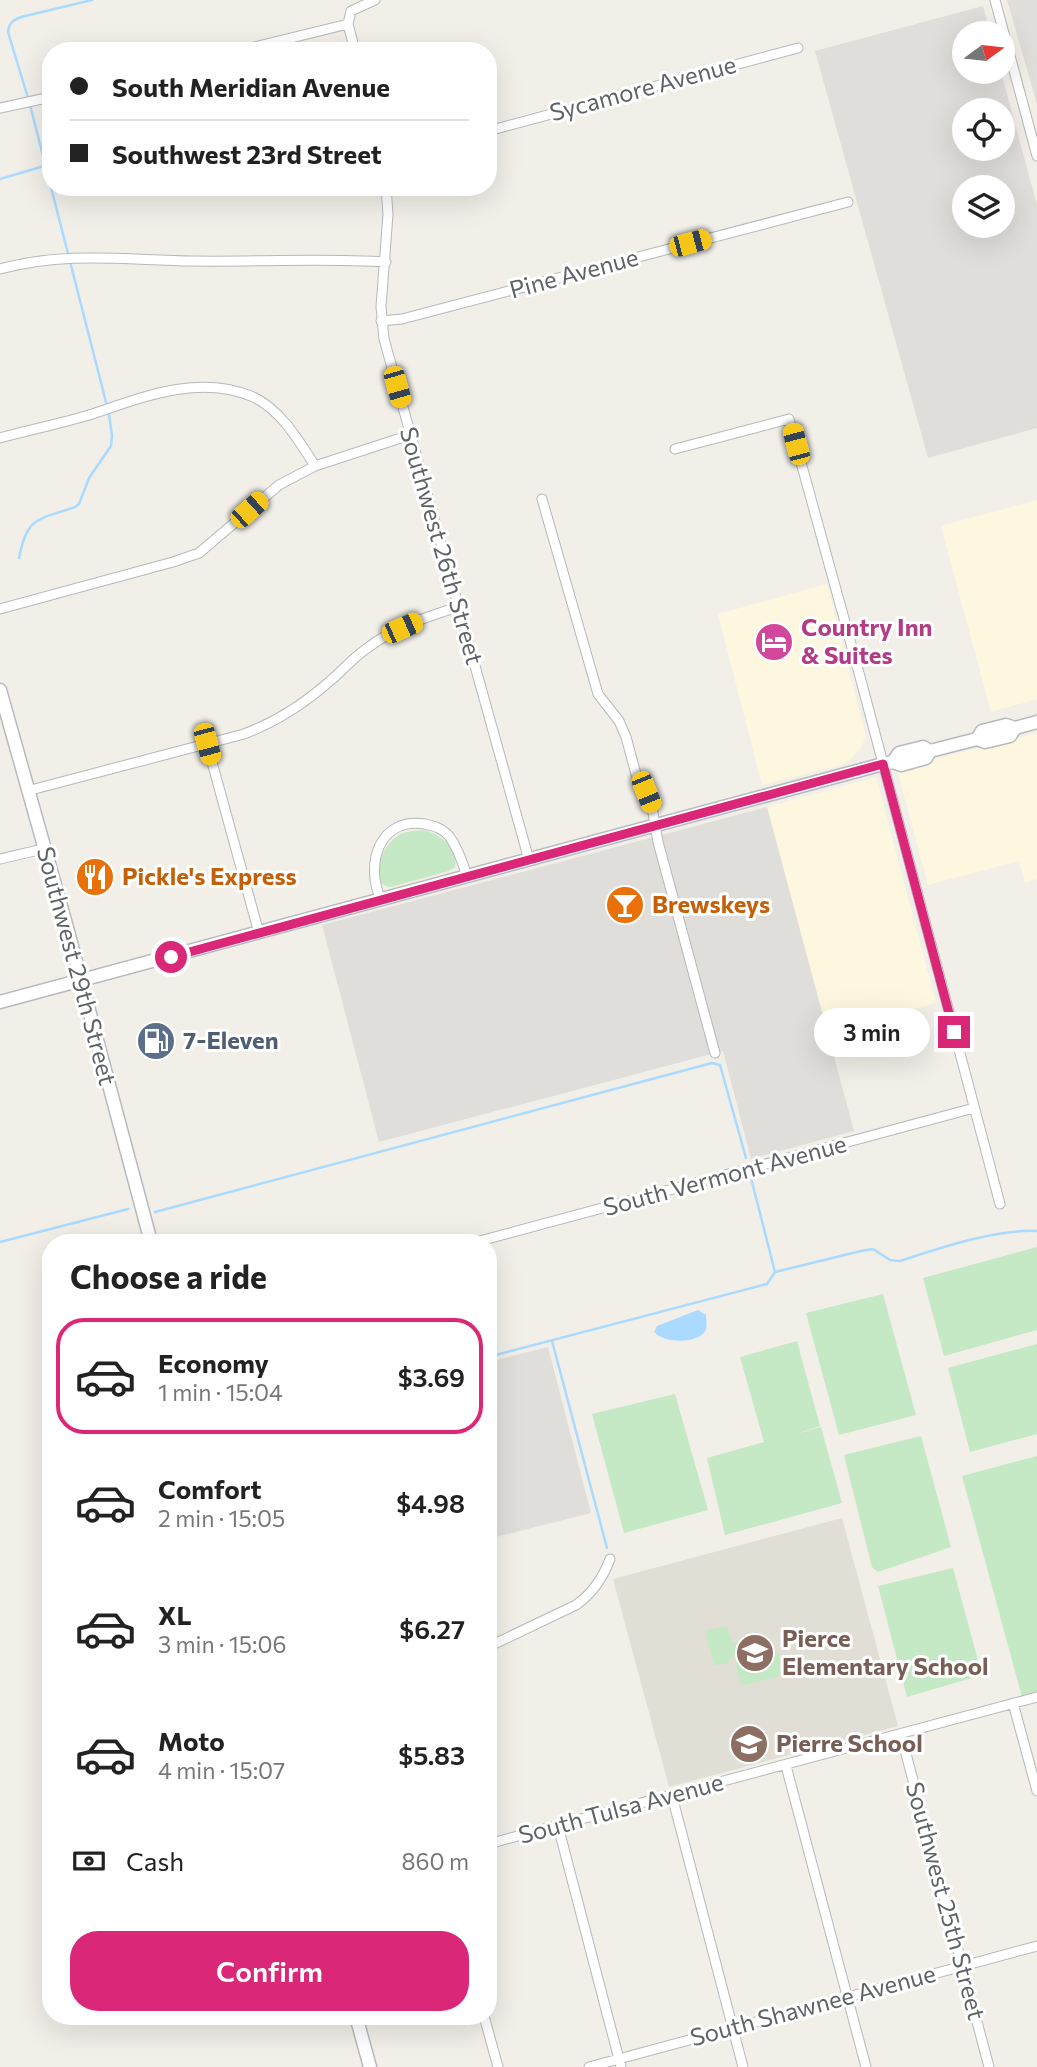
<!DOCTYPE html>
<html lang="en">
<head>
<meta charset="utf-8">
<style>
	body { margin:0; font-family:Commissioner,sans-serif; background:#f2f2f2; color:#222; height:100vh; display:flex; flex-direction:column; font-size:26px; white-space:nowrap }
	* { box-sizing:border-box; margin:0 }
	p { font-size:23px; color:#767676 }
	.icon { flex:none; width:38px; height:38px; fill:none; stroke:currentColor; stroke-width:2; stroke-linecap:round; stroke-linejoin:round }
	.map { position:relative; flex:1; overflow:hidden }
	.details { position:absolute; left:42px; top:1234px; width:455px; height:791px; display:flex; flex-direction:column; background:#fff; border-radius:28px; box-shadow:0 7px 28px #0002 }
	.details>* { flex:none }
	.hud { position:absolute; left:42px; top:42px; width:455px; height:154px; border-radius:28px; box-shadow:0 7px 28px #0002; display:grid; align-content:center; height:154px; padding:0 28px; background:#fff }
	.needle { width:46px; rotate:75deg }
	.controls { position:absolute; left:952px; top:21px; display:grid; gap:14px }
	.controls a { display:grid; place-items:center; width:63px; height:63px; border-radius:50%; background:#fff; box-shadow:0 7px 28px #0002; font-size:35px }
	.end { position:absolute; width:32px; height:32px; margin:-16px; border:9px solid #db2777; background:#fff; box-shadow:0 0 0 4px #fff }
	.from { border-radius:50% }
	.bubble { position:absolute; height:49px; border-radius:24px; background:#fff; box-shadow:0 7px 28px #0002; font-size:23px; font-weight:600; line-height:49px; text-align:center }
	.car { position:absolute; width:21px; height:42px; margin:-21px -10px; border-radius:9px; box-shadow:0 0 5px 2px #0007; background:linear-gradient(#f5c518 24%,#345 0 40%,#f5c518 0 76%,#345 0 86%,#f5c518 0) }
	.hud b { display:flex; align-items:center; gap:24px; height:66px; font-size:26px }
	.hud b+b { border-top:2px solid #e0e0e0 }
	.hud i { width:18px; height:18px; background:#222 }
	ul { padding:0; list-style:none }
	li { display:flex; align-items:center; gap:21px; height:116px; margin:0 14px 10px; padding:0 14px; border:4px solid transparent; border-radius:28px }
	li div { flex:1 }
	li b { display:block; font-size:26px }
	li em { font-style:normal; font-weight:600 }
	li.selected { border-color:#db2777 }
	li>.icon { width:63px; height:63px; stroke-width:1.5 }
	h2 { padding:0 28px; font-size:32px; line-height:84px }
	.pay { display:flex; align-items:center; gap:18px; height:77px; padding:0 28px; font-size:26px }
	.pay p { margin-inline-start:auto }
	.primary-button { display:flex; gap:14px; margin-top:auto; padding:14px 28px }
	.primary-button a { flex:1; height:80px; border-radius:28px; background:#db2777; color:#fff; font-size:28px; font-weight:600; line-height:80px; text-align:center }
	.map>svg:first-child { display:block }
	.commercial { fill:#fef7e0 }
	.industrial { fill:#e0deda; fill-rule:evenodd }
	.education { fill:#e1ded6 }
	.green { fill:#c5e8c5 }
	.water { fill:#aadaff }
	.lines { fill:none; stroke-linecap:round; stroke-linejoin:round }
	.stream { stroke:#aadaff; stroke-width:2.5 }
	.street-casing { stroke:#b5b8bc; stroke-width:11 }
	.secondary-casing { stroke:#b6babf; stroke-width:15 }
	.street { stroke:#fff; stroke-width:9 }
	.secondary { stroke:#fff; stroke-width:12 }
	.route { stroke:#db2777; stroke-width:9 }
	.labels { text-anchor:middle; stroke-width:6; stroke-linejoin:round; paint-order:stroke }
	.street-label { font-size:24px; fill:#5f6368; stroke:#fff }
	.hotel-label { font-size:24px; font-weight:bold; fill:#b23c85; stroke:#fff; text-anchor:start }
	.food-label { font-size:24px; font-weight:bold; fill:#c56008; stroke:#fff; text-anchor:start }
	.service-label { font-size:24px; font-weight:bold; fill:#4e5e75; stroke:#fff; text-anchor:start }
	.education-label { font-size:24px; font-weight:bold; fill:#785e54; stroke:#fff; text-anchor:start }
</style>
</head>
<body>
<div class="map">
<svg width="1037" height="2067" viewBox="0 0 1037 2067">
	<rect width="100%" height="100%" fill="#f1efe8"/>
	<!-- commercial -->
	<path class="commercial" d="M1037,500V699L991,712L941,526Z
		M827,584L866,737L860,749L851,759L840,765L762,785L718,614Z
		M1037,733V879L1025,883L1019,861L928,885L897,769Z
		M876,777L936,1003L827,1032L767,807Z"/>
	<!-- industrial -->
	<path class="industrial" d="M1007,0H1037V104Z
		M983,6L990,33H964V72H1001L1037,205V428L928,458L815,51ZM1003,110V149H964V110ZM964,187H1003V226H964Z
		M767,807L854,1131L751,1159L723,1051L379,1142L322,925Z
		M548,1347L591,1513L488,1539V1362Z"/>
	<!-- education -->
	<path class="education" d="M842,1518L898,1726L669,1787L613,1579Z"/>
	<!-- green -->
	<path class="green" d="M424,830C441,835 459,847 455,867L449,871L391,887C365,885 383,846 396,837C403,831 414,831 424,830Z
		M1037,1247V1330L944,1356L923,1278Z
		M883,1294L916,1415L839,1435L806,1313Z
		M797,1341L820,1426L796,1434L821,1427L842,1503L725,1535L707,1458L764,1442L740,1357Z
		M1037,1344V1434L970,1452L948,1368Z
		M675,1394L708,1510L624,1533L592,1414Z
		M921,1436L951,1547L878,1572L872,1567L844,1455Z
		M1037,1456V1693L1022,1697L962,1476Z
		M953,1568L982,1675L907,1697L878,1586Z
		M727,1626L732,1643L764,1635L767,1637L768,1646L735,1654L726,1664L714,1665L705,1631Z
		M778,1652L784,1675L743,1685L741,1684L735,1663Z"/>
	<!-- water -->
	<path class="water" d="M698,1310L706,1315C706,1321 708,1328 704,1333C693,1344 664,1343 654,1332L657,1326Z"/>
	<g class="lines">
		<!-- stream -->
		<path class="stream" d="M28,98L8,32C9,23 13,20 21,17L92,0
			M0,179L44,166
			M19,558C27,516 38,520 75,507L79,504L89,478L111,446L112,436L109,414L30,105
			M751,1178L775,1272
			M155,1212L712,1063L720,1065L746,1158
			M0,1242L128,1209
			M552,1341L607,1548
			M488,1357L767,1284L775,1272L861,1251L873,1249L890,1260L900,1261C940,1248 995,1229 1037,1231"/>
		<defs>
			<path id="street" d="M995,0L1037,156
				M238,51L348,24
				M355,51L348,24L351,11L375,0
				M0,108L51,97
				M488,131L798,48
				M386,187L388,214L381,307L384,339L529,860
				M0,269C66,251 125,260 192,261C257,262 321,258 386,262
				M381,321L402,319L848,202
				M0,438C29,430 59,424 89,415C141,398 196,374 251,396C280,408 299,441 315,466
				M675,449L789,419L859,673L1000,1204
				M542,499L598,694L619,721L626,737L636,774L652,807L658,842L715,1053
				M0,609L173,562L199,553L279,485L315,466L410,435
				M207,744L259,933
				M27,791L244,734C276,722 304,704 330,681C342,671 353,658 366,649C393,628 426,617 458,607
				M0,859L43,849
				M381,900C365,865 378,817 425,824C434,826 442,828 449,836C458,848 463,863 467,877
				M476,1242L974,1108
				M488,1647L576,1605C593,1593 603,1578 610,1559
				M1013,1703L1037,1791
				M901,1735L989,2067
				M786,1766L866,2067
				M672,1796L743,2067
				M558,1826L621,2067
				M488,1844L1037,1697
				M484,2016L498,2067
				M589,2067L1037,1946"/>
			<path id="secondary" d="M0,690L66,924L151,1242
				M977,739L982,731L1006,725L1015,728L1037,722
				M893,762L899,753L923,747L930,751L977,739L985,742L1010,736L1015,728
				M0,1002L883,764L893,762L901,765L926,758L930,751
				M356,2016L370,2067"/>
		</defs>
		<!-- street casing -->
		<use href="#street" class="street-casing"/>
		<!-- secondary casing -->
		<use href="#secondary" class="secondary-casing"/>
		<!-- street -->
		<use href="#street" class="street"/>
		<!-- secondary -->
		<use href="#secondary" class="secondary"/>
	</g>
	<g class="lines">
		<!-- route -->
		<path class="route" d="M171,957L883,764L954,1032"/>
	</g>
	<!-- icons -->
	<defs>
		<symbol id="hotel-disc" viewBox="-11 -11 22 22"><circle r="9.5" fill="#d1479c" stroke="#fff"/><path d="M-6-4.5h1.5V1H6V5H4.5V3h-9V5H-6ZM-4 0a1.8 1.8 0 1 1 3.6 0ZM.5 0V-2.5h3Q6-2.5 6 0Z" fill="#fff"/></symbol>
		<symbol id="restaurant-disc" viewBox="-11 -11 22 22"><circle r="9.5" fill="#e8710a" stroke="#fff"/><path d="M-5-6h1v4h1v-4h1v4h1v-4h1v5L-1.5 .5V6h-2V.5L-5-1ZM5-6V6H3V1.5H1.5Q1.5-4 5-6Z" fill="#fff"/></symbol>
		<symbol id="bar-disc" viewBox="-11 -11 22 22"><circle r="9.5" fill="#e8710a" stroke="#fff"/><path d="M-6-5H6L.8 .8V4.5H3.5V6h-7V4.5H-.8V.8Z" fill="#fff"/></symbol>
		<symbol id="fuel-disc" viewBox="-11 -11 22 22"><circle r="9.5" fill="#5c6f8a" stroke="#fff"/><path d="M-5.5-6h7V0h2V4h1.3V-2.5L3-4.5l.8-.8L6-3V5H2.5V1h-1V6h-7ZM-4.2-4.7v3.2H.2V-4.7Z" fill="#fff"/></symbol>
		<symbol id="school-disc" viewBox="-11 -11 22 22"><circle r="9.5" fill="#8d6e63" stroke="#fff"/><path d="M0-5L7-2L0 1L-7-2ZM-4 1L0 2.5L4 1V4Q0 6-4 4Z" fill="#fff"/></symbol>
	</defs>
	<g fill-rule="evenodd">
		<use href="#hotel-disc" x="752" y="620" width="44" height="44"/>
		<use href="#restaurant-disc" x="73" y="855" width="44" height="44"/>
		<use href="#bar-disc" x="603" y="883" width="44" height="44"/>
		<use href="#fuel-disc" x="134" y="1019" width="44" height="44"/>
		<use href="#school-disc" x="733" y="1631" width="44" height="44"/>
		<use href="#school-disc" x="727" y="1722" width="44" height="44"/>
	</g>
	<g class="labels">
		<!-- street labels -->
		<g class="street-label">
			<text transform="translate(643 89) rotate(-15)" y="8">Sycamore Avenue</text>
			<text transform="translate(574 274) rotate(-15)" y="8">Pine Avenue</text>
			<text transform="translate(441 546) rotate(74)" y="8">Southwest 26th Street</text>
			<text transform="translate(76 966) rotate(75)" y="8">Southwest 29th Street</text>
			<text transform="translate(725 1176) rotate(-15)" y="8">South Vermont Avenue</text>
			<text transform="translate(621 1809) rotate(-15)" y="8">South Tulsa Avenue</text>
			<text transform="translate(945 1901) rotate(75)" y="8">Southwest 25th Street</text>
			<text transform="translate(813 2006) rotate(-15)" y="8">South Shawnee Avenue</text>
		</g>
		<!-- hotel labels -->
		<g class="hotel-label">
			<text x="801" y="636">Country Inn<tspan x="801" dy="28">&amp; Suites</tspan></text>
		</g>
		<!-- food labels -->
		<g class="food-label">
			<text x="122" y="885">Pickle's Express</text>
			<text x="652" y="913">Brewskeys</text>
		</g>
		<!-- service labels -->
		<g class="service-label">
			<text x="183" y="1049">7-Eleven</text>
		</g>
		<!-- education labels -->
		<g class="education-label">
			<text x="782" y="1647">Pierce<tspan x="782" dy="28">Elementary School</tspan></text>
			<text x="776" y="1752">Pierre School</text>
		</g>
	</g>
</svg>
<div class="controls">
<a><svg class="needle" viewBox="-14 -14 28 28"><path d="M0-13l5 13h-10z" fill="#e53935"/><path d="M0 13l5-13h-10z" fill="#767676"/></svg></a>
<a><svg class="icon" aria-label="locate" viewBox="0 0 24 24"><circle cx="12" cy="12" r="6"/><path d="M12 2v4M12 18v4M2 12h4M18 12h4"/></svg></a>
<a><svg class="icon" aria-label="layers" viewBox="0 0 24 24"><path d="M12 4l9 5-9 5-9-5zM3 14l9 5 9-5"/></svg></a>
</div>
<i class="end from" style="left:171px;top:957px"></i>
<i class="end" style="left:954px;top:1032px"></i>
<div class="bubble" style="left:814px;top:1008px;width:116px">3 min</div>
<i class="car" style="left:690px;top:243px;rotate:75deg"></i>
<i class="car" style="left:397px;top:387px;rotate:164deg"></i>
<i class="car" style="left:796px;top:444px;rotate:345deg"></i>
<i class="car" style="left:249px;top:510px;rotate:48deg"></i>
<i class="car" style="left:402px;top:628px;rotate:66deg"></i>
<i class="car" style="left:207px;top:744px;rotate:165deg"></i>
<i class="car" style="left:646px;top:792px;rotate:158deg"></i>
<div class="hud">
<b><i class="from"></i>South Meridian Avenue</b>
<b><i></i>Southwest 23rd Street</b>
</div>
<section class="details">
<h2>Choose a ride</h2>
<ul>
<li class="selected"><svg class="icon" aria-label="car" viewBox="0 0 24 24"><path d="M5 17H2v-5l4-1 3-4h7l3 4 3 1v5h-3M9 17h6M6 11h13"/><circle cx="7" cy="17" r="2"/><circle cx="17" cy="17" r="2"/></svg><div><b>Economy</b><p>1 min · 15:04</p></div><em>$3.69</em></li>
<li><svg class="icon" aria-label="car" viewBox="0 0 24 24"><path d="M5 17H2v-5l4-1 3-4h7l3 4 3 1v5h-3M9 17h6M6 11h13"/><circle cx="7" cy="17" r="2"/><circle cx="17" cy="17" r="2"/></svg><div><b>Comfort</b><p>2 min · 15:05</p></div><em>$4.98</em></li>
<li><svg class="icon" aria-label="car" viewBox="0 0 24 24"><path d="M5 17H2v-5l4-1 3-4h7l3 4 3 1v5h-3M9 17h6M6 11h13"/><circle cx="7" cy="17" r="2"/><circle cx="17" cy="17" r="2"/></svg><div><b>XL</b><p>3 min · 15:06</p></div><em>$6.27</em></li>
<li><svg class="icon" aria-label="car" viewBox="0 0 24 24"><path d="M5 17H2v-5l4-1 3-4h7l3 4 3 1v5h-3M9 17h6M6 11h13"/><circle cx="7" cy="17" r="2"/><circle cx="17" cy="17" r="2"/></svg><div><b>Moto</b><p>4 min · 15:07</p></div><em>$5.83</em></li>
</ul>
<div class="pay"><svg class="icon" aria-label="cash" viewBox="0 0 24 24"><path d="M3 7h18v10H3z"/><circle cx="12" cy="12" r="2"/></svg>Cash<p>860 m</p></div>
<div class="primary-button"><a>Confirm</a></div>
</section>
</div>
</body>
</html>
